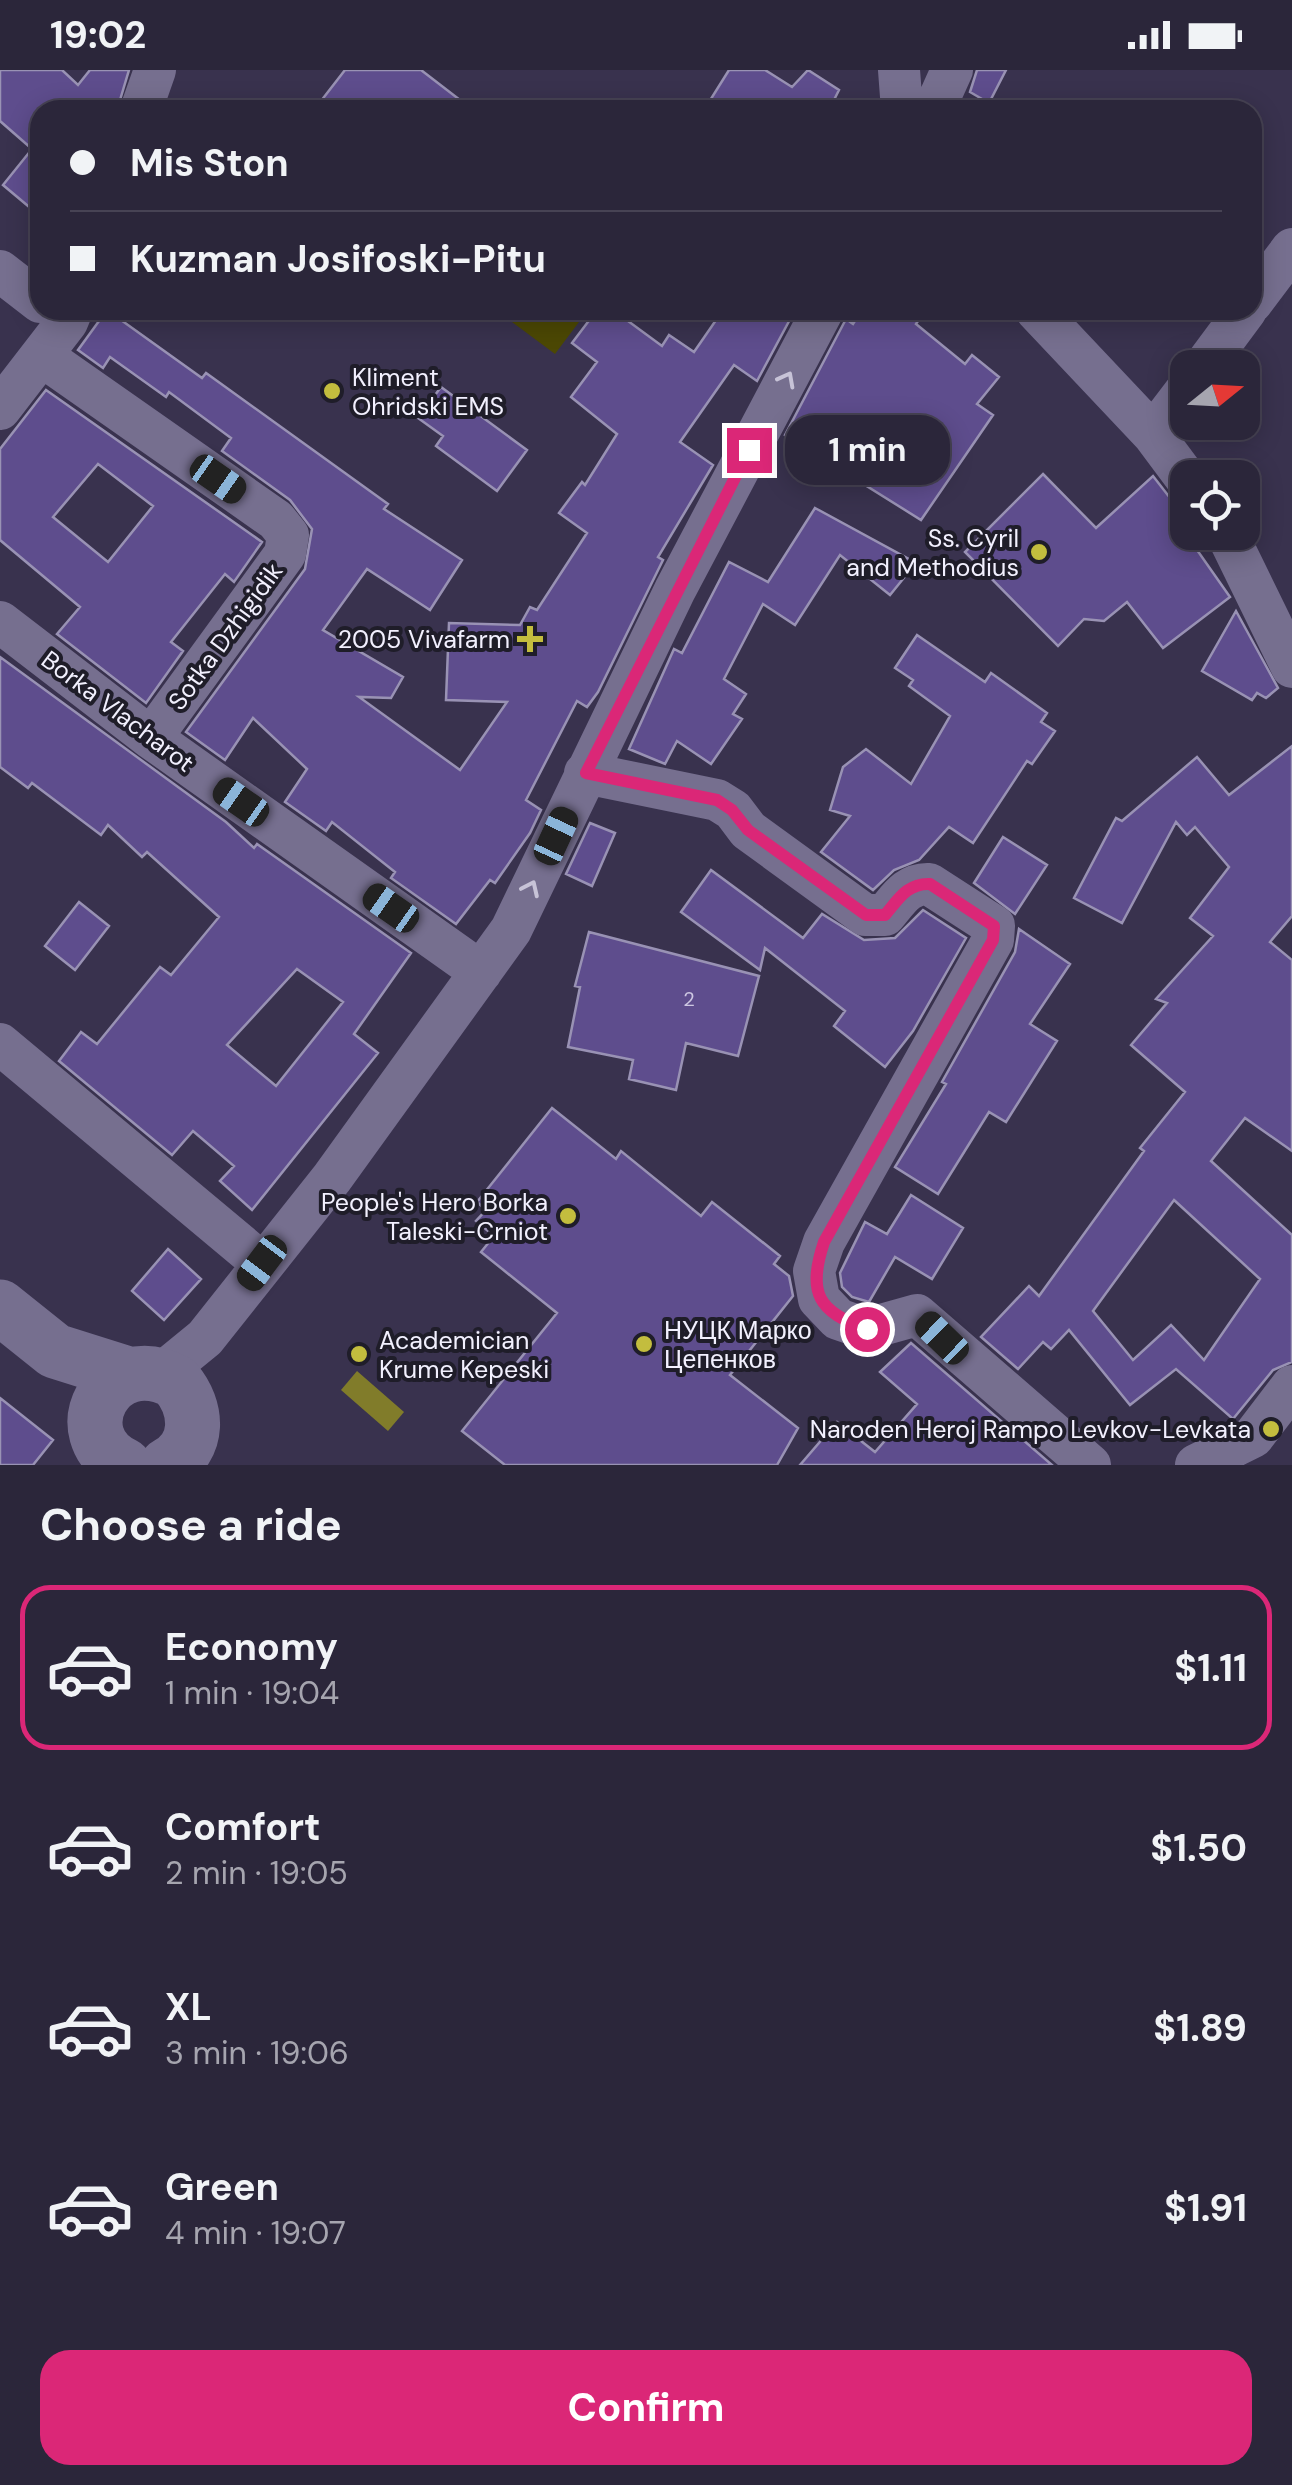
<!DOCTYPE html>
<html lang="en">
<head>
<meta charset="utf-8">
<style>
	body { margin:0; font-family:"DM Sans",sans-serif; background:#373245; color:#f1f3f6; height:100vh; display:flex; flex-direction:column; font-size:38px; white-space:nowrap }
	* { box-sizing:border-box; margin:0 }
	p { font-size:32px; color:#a6a5af }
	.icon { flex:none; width:55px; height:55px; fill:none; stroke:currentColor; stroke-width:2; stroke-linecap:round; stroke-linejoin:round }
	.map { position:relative; height:1395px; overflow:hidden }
	.drawer { display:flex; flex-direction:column; background:#2b263a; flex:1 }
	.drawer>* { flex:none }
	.hud { position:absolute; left:30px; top:30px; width:1232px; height:220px; border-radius:30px; box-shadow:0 5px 25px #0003,0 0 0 2px #474354; display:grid; align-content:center; height:220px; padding:0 40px; background:#2b263a }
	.needle { width:65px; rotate:72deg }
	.buttons { position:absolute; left:1170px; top:280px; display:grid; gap:20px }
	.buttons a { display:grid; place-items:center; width:90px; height:90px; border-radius:20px; background:#2b263a; box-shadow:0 5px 25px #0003,0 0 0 2px #474354; font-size:50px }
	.end { position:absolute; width:45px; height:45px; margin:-22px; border:12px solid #db2777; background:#fff; box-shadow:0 0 0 5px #fff }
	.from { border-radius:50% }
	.bubble { position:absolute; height:70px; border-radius:30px; background:#2b263a; box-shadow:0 5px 25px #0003,0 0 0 2px #474354; font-size:32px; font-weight:700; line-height:70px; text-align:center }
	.car { position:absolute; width:30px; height:60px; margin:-30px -15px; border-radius:12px; box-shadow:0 0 8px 2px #0007; background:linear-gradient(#222 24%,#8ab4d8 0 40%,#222 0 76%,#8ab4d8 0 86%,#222 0) }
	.hud b { display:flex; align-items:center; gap:35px; height:95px; font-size:38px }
	.hud b+b { border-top:2px solid #474354 }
	.hud i { width:25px; height:25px; background:#f1f3f6 }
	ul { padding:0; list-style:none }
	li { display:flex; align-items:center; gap:30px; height:165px; margin:0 20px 15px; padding:0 20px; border:5px solid transparent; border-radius:30px }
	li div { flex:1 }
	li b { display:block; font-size:38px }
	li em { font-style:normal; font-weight:700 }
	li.selected { border-color:#db2777 }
	li>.icon { width:90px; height:90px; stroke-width:1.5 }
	h2 { padding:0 40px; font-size:45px; line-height:120px }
	.action { display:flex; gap:20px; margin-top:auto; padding:20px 40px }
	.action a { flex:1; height:115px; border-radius:30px; background:#db2777; color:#fff; font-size:40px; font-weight:700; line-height:115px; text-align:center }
	.status { display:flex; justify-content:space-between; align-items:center; height:70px; padding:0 50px; background:#2b263a; direction:ltr }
	.status svg { height:28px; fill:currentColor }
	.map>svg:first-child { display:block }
	.green { fill:#4c4804 }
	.water { fill:#817c2a }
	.building { fill:#5e4d8d; stroke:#9992b4; stroke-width:2.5; fill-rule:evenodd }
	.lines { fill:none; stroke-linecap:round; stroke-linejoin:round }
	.street { stroke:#766f8f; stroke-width:42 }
	.secondary { stroke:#766f8f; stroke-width:55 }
	.oneway { stroke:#c7c3d7 }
	.route { stroke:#db2777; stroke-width:12 }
	.poi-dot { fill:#c3bd3e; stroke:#1f1d29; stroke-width:4 }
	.labels { text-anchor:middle; stroke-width:8; stroke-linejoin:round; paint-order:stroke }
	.number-label { font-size:20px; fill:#cdc7e2 }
	.poi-label { font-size:25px; fill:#f2f0fe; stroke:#1f1d29; text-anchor:end }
	.street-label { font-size:25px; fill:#f2f0fe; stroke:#1f1d29 }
</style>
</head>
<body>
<div class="status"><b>19:02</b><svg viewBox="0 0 49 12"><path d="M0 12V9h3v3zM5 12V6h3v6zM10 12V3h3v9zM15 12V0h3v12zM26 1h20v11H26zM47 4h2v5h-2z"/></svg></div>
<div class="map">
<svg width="1292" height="1395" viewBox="0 0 1292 1395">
	<rect width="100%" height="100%" fill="#39324e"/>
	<!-- green -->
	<path class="green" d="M496,240H588L555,284Z"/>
	<!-- water -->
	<path class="water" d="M357,1301L404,1342L388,1361L341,1320Z"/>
	<!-- building -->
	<path class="building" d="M0,0H62L78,15L90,0H129L117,40H40V146L3,115L32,79L0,51Z
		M345,0H421L473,40H314Z
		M729,0H765L792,17L808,0L839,20L829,40H704Z
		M977,0H1006L989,33L970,22Z
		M107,240L202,308L206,303L388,434L384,439L462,490L430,540L367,499L323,560L403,607L391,628L359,627L460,700L507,632L446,630L449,553L520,555L530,537L537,540L587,463L559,443L582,412L585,415L617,364L571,327L597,292L572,273L597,240H613L662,276L669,265L694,282L723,240H795L757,311L734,295L680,372L713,395L658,487L663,490L598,622L587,637L577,631L526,730L541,740L530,763L495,813L490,810L456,854L391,808L395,802L332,752L326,761L285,732L307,699L253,648L225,690L186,662L305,499L312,459L290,430L222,381L231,368L169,322L166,327L110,287L103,298L78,280Z
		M862,240H925L916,254L965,294L972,285L999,307L977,334L993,345L921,450L785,365L846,249L853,254Z
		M441,317L527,380L497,421L436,376L443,366L418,348Z
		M46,320L262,472L234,512L225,504L171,572L183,581L146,633L57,564L80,537L0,470V379ZM98,394L153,436L108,492L53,447Z
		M1043,404L1096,458L1153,406L1188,451V462L1198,463L1190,470L1230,527L1163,578L1127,532L1104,551L1084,549L1058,576L965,482Z
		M815,438L916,493L890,525L840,485L795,555L763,534L724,609L746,624L733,644L742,649L711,694L677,671L665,694L629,679L674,579L682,583L729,492L768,512Z
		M1236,541L1278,618L1266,628L1257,623L1252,630L1202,601Z
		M917,565L985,612L991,603L1047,643L1041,652L1055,661L1032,694L1027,691L973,773L949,757L919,790L894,800L873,820L821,782L850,746L830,740L843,697L866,679L911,714L950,646L909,616L913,610L895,598Z
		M0,587L226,752L254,778L257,774L411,883L354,964L378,983L252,1140L220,1111L234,1096L193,1061L172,1085L59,991L81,962L97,974L160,897L171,905L219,847L147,782L142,787L108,755L101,765L32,713L28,718L0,697ZM297,899L343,932L276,1016L227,975Z
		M1292,676V846L1270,872L1292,890V1081L1245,1048L1211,1091L1292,1165V1292L1273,1300L1233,1349L1176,1299L1130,1335L1069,1260L1051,1279L1043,1272L1018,1299L981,1267L1029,1216L1039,1226L1144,1081L1140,1078L1185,1022L1131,975L1167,933L1156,929L1213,866L1190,848L1229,797L1195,757L1187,765L1176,752L1122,853L1074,828L1116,748L1122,751L1197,687L1229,725ZM1174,1130L1260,1209L1204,1290L1171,1255L1133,1290L1093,1241Z
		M590,753L615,763L592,816L566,804Z
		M1003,767L1047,795L1015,844L974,813Z
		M711,800L803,868L822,844L864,870L895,868L923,840L966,868L913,961L885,997L834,956L845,941L765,878L760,900L681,842Z
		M79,832L109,856L75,900L45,876Z
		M1019,859L1070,894L1030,954L1057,971L1006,1052L989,1042L938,1124L895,1097L946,1014L942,1012L1015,882Z
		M589,862L759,906L738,986L686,973L676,1020L629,1009L633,990L568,977L580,917L575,916Z
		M552,1038L616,1089L621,1081L701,1146L712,1132L780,1186L774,1194L789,1206L793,1226L730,1305L798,1358L777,1395H505L462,1361L557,1243L481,1182L494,1166L476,1151L486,1140L477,1132Z
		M911,1125L963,1158L932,1209L895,1187L869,1232L852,1227L842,1217L840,1203L865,1152L887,1164Z
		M168,1179L201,1209L164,1250L132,1221Z
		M911,1273L1052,1395H800L837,1352L875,1382L917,1334L880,1302Z
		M0,1328L53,1370L33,1395H0Z"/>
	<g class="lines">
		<!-- street -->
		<path class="street" d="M899,0L902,40
			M141,40L155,0
			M934,40L952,0
			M0,201L40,232
			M1252,232L1292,179
			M1036,240L1153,364L1188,411
			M42,286L276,450L288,465L285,484L151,668
			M1203,298L1246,240
			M0,339L67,252L72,240
			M1153,364L1188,318
			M1226,462L1292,597
			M0,552L151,668L481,902
			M585,703L717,730L733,740L748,760L865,845H885C898,830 907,813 929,814L994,856L993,870L824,1172L814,1201L819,1229L838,1249L867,1259L917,1245L1090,1395
			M0,974L262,1193
			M161,1304L205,1268L332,1108L511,860L675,520L823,240
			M1196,1395L1253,1367L1292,1316"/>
		<!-- secondary -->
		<path class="secondary" d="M0,1237L55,1281L128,1304
			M124,1395C63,1366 107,1275 176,1312C198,1338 201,1377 167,1395"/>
	</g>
	<!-- one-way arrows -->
	<defs><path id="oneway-chevron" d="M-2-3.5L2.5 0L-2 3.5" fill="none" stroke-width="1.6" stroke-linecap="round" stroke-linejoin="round" transform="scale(2.5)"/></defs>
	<g class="oneway">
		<use href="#oneway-chevron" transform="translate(787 309) rotate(-62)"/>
		<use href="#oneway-chevron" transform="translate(531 818) rotate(-65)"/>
	</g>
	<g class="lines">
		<!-- route -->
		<path class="route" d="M749,380L586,703L717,730L732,740L748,760L866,845H885C898,830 907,813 930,814L994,856L993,870L824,1172C807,1223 818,1242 867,1259"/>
	</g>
	<!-- markers -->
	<g class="poi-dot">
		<circle cx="332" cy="321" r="10"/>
		<circle cx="1039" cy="482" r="10"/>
		<path d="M525 554h10v10h10v10h-10v10h-10v-10h-10v-10h10z"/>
		<circle cx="568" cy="1146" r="10"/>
		<circle cx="644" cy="1274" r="10"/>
		<circle cx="359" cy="1284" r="10"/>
		<circle cx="1271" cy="1359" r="10"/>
	</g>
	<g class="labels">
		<!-- number labels -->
		<g class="number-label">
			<text x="689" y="936">2</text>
		</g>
		<!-- poi labels -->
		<g class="poi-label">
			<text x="352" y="316" text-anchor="start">Kliment<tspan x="352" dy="29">Ohridski EMS</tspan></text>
			<text x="1019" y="477">Ss. Cyril<tspan x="1019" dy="29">and Methodius</tspan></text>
			<text x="510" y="578">2005 Vivafarm</text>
			<text x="548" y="1141">People's Hero Borka<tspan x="548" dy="29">Taleski-Crniot</tspan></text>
			<text x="664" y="1269" text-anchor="start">НУЦК Марко<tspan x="664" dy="29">Цепенков</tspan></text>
			<text x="379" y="1279" text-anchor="start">Academician<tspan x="379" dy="29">Krume Kepeski</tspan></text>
			<text x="1251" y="1368">Naroden Heroj Rampo Levkov-Levkata</text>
		</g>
		<!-- street labels -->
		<g class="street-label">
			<text transform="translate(225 566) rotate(-54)" y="9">Sotka Dzhigidik</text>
			<text transform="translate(118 641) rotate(37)" y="9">Borka Vlacharot</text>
		</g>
	</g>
</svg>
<div class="buttons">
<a><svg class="needle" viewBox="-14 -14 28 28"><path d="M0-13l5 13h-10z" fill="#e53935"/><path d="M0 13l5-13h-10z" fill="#a6a5af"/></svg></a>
<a><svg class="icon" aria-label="locate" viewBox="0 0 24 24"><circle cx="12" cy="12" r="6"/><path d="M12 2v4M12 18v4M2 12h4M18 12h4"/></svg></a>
</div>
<i class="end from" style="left:867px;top:1259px"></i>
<i class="end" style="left:749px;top:380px"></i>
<div class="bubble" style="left:785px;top:345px;width:165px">1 min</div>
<i class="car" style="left:218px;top:409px;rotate:125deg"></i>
<i class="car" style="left:241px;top:732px;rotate:305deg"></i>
<i class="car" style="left:556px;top:766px;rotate:25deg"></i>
<i class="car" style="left:391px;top:838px;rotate:305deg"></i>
<i class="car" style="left:262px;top:1193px;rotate:217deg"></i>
<i class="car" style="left:942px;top:1268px;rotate:314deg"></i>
<div class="hud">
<b><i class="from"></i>Mis Ston</b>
<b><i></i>Kuzman Josifoski-Pitu</b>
</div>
</div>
<section class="drawer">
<h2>Choose a ride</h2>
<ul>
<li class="selected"><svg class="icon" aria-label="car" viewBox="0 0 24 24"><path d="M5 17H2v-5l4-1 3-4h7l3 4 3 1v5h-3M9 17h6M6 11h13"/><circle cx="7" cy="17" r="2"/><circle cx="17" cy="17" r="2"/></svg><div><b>Economy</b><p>1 min · 19:04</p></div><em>$1.11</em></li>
<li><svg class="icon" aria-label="car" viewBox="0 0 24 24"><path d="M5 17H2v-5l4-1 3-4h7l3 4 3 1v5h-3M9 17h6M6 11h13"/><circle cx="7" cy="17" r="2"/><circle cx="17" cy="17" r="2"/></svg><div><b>Comfort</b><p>2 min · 19:05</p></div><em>$1.50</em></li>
<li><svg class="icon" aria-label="car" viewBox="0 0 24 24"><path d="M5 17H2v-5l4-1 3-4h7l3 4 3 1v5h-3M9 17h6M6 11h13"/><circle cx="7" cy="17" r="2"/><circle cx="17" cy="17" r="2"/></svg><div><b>XL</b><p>3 min · 19:06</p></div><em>$1.89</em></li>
<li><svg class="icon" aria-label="car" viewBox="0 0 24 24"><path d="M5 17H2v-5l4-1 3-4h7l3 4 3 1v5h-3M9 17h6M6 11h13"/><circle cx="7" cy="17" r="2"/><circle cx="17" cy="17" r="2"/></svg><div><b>Green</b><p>4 min · 19:07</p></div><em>$1.91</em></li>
</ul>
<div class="action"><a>Confirm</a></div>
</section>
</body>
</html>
